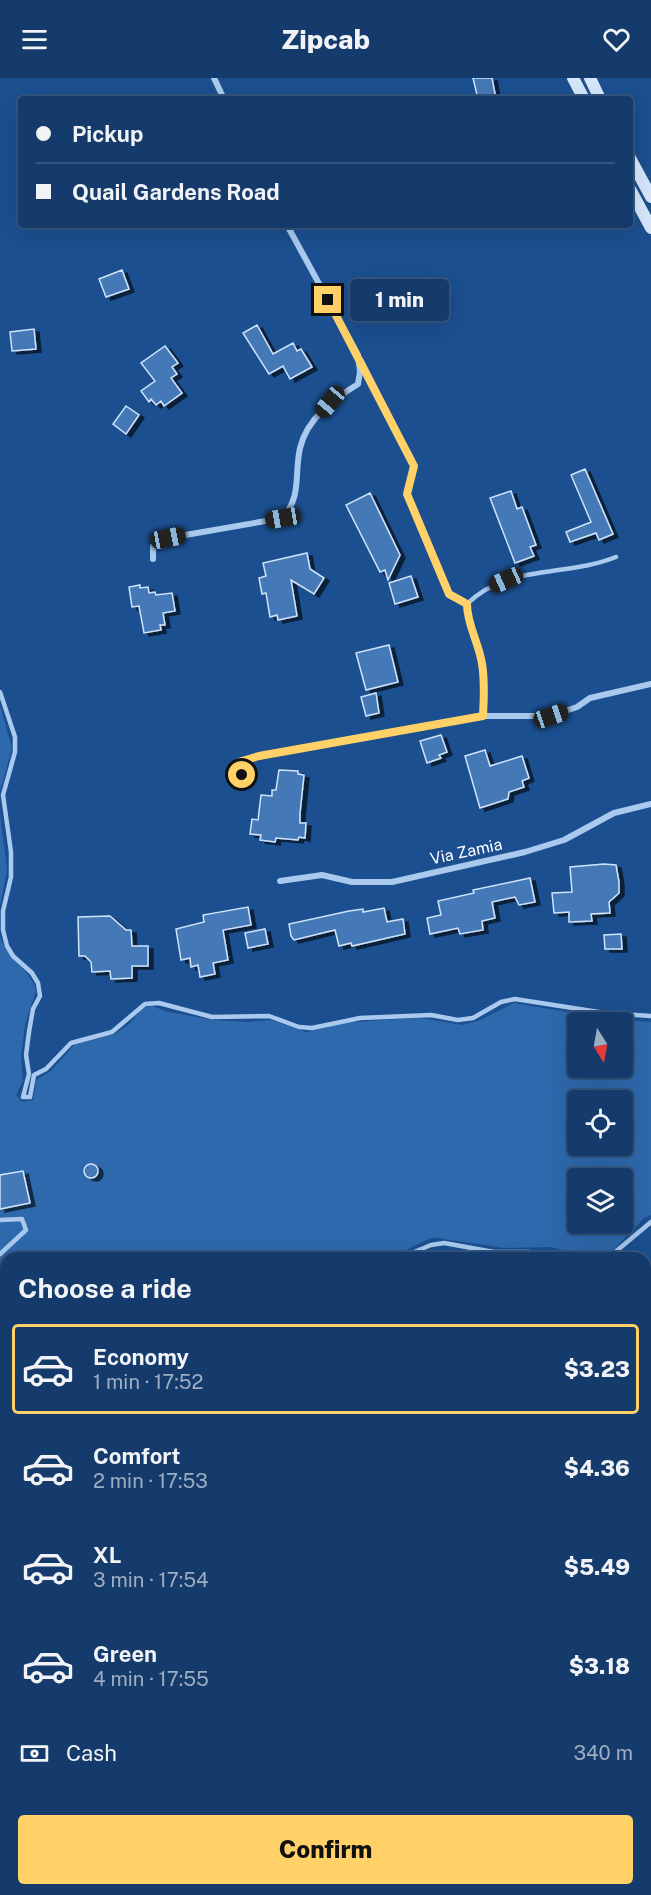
<!DOCTYPE html>
<html lang="en">
<head>
<meta charset="utf-8">
<style>
	body { margin:0; font-family:"Public Sans",sans-serif; background:#214673; color:#f1f3f6; height:100vh; display:flex; flex-direction:column; font-size:22px; white-space:nowrap }
	* { box-sizing:border-box; margin:0 }
	p { font-size:20px; color:#9dadc1 }
	.icon { flex:none; width:33px; height:33px; fill:none; stroke:currentColor; stroke-width:2; stroke-linecap:round; stroke-linejoin:round }
	.map { position:relative; flex:1; overflow:hidden }
	.side { position:absolute; left:0px; top:1174px; width:651px; height:644px; display:flex; flex-direction:column; background:#143b6b; border-radius:18px 18px 0 0; box-shadow:0 6px 24px #0002,0 0 0 2px #33557e }
	.side>* { flex:none }
	.banner { position:absolute; left:18px; top:18px; width:615px; height:132px; border-radius:6px; box-shadow:0 6px 24px #0002,0 0 0 2px #33557e; display:grid; align-content:center; height:132px; padding:0 18px; background:#143b6b }
	.needle { width:39px; rotate:169deg }
	.controls { position:absolute; left:567px; top:934px; display:grid; gap:12px }
	.controls a { display:grid; place-items:center; width:66px; height:66px; border-radius:6px; background:#143b6b; box-shadow:0 6px 24px #0002,0 0 0 2px #33557e; font-size:30px }
	.end { position:absolute; width:27px; height:27px; margin:-14px; border:8px solid #ffd166; background:#111; box-shadow:0 0 0 3px #111 }
	.from { border-radius:50% }
	.bubble { position:absolute; height:42px; border-radius:6px; background:#143b6b; box-shadow:0 6px 24px #0002,0 0 0 2px #33557e; font-size:20px; font-weight:800; line-height:42px; text-align:center }
	.car { position:absolute; width:18px; height:36px; margin:-18px -9px; border-radius:8px; box-shadow:0 0 4px 2px #0007; background:linear-gradient(#222 24%,#8ab4d8 0 40%,#222 0 76%,#8ab4d8 0 86%,#222 0) }
	.banner b { display:flex; align-items:center; gap:21px; height:57px; font-size:22px }
	.banner b+b { border-top:2px solid #33557e }
	.banner i { width:15px; height:15px; background:#f1f3f6 }
	ul { padding:0; list-style:none }
	li { display:flex; align-items:center; gap:18px; height:90px; margin:0 12px 9px; padding:0 6px; border:3px solid transparent; border-radius:6px }
	li div { flex:1 }
	li b { display:block; font-size:22px }
	li em { font-style:normal; font-weight:800 }
	li.on { border-color:#ffd166 }
	li>.icon { width:54px; height:54px; stroke-width:1.5 }
	h2 { padding:0 18px; font-size:27px; line-height:72px }
	.pay { display:flex; align-items:center; gap:15px; height:66px; padding:0 18px; font-size:22px }
	.pay p { margin-inline-start:auto }
	.primary-button { display:flex; gap:12px; margin-top:auto; padding:12px 18px }
	.primary-button a { flex:1; height:69px; border-radius:6px; background:#ffd166; color:#111; font-size:24px; font-weight:800; line-height:69px; text-align:center }
	header { display:flex; justify-content:space-between; align-items:center; height:78px; padding:0 18px; background:#143b6b; font-size:27px; font-weight:800 }
	.map>svg:first-child { display:block }
	.green { fill:#2e69ad; fill-rule:evenodd }
	.building { fill:#4478b7; stroke:#cfe3fa; stroke-width:1.5; filter:url(#shadow) }
	.lines { fill:none; stroke-linecap:round; stroke-linejoin:round }
	.lane { stroke:#a9c9ee; stroke-width:4.5 }
	.street { stroke:#a9c9ee; stroke-width:6 }
	.secondary { stroke:#d6e6fa; stroke-width:12 }
	.primary { stroke:#f0f6ff; stroke-width:15 }
	.route { stroke:#ffd166; stroke-width:8 }
	.labels { text-anchor:middle; stroke-width:4.5; stroke-linejoin:round; paint-order:stroke }
	.street-label { font-size:16px; fill:#fff; stroke:#1b4f8f }
</style>
</head>
<body>
<header><svg class="icon" aria-label="menu" viewBox="0 0 24 24"><path d="M4 6h16M4 12h16M4 18h16"/></svg>Zipcab<svg class="icon" aria-label="heart" viewBox="0 0 24 24"><path d="M12 20l-8-8c-3-5 5-10 8-4 3-6 11-1 8 4z"/></svg></header>
<div class="map">
<svg width="651" height="1817" viewBox="0 0 651 1817">
	<defs>
		<filter id="shadow"><feDropShadow dx="5" dy="3" stdDeviation="0" flood-color="#0009"/></filter>
	</defs>
	<rect width="100%" height="100%" fill="#1b4f8f"/>
	<!-- green -->
	<path class="green" d="M0,627L12,671L0,713Z
		M0,736L7,792L0,828Z
		M0,857C5,881 31,890 36,913L25,947L21,979L23,1003L16,1017L22,1024L33,1022L36,1002L50,994L75,966L113,957L128,947L143,930L152,928L168,934L214,942L248,944L271,942L306,954L345,945L382,942L421,940L462,947L478,943L514,925L608,941L651,944V1137L644,1140L612,1173L593,1179L550,1169L504,1170L437,1160H431L389,1180H6V1462L0,1477ZM578,945H622V990H578ZM578,1023H622V1068H578ZM578,1101H622V1146H578Z
		M6,1621V1812H183L178,1817H0V1630Z
		M378,1812H546L545,1817H373Z"/>
	<!-- building -->
	<path class="building" d="M473,0H492L496,21H478Z
		M122,192L129,211L106,219L99,201Z
		M257,247L273,276L293,265L297,273L301,271L312,289L290,301L283,288L269,296L243,255Z
		M34,251L36,271L12,273L10,254Z
		M165,268L178,285L172,289L177,296L171,300L182,315L164,328L161,323L156,327L151,321L149,324L141,313L155,303L141,285Z
		M126,328L139,337L126,356L113,346Z
		M585,391L613,456L599,462L596,455L570,464L566,454L591,444L571,397Z
		M511,413L517,431L522,429L536,467L530,469L534,478L515,485L490,420Z
		M370,415L400,477L388,502L385,492L380,494L346,427Z
		M307,475L310,491L324,500L314,516L291,502L297,538L278,542L277,537L270,539L266,515L262,516L259,500L266,498L263,485Z
		M411,498L418,519L395,526L389,505Z
		M140,507V510L148,509L149,515L155,514L156,517L172,515L175,533L163,535L165,547H160L161,552L144,555L139,528L132,529L129,509Z
		M389,567L398,604L366,612L356,575Z
		M376,615L379,635L366,638L361,619Z
		M441,657L447,674L439,677L441,680L427,685L420,663Z
		M485,672L490,688L522,678L529,700L522,703L524,709L509,714L508,721L480,730L465,678Z
		M279,692L298,693V696L304,697L300,735V745H306L305,760L299,759L298,762L276,760L275,764L260,762L261,757L250,756L252,741L258,742L261,717L272,718V712H276Z
		M604,786L616,787L619,804V815L609,824L610,835L591,836L592,843L569,844V834L554,835L552,815L572,814L570,789Z
		M530,800L535,824L519,827L515,819L492,824L495,840L482,843L483,852L460,856L458,850L430,856L427,840L441,837L438,823L474,815L473,812Z
		M248,829L251,847L223,852L228,882L213,885L215,896L200,899L198,887L191,889L190,880L181,882L176,851L204,844L203,837Z
		M384,830L387,844L403,841L405,856L352,868L351,865L339,868L335,852L294,862L291,858L289,846L349,833L363,831V834Z
		M110,838L126,852H131L132,868H148V888H132V900L111,901L110,893L92,894L91,884L85,878H79L78,839Z
		M265,851L268,866L248,870L245,855Z
		M621,856L622,871H605L604,857Z
		M84 1093a7 7 0 1 1 14 0a7 7 0 1 1-14 0Z
		M23,1093L30,1125L0,1131V1097Z"/>
	<g class="lines">
		<!-- lane -->
		<path class="lane" d="M0,614L15,659V674L3,717L11,774V799L3,833V852L7,868L13,878L32,895L38,905L40,918L33,931L29,954L26,977L29,996L23,1019H30L34,997L46,991L71,965L112,954L145,926L159,925L212,939L269,938L299,949L312,950L360,940L431,937L458,942L473,940L501,924L515,921L605,935L651,938
			M483,638C484,621 485,603 482,586C479,565 467,547 467,526C507,486 566,499 616,479
			M0,1142L22,1141L26,1152L0,1176
			M400,1180L431,1167L444,1165L494,1174H529L575,1180
			M608,1180L651,1144
			M0,1393L6,1402
			M0,1488L6,1480
			M0,1620L6,1605
			M183,1817L188,1812
			M368,1817L373,1812
			M550,1817L551,1812"/>
		<!-- street -->
		<path class="street" d="M214,0L224,21
			M361,283L414,388L407,416L449,517L467,526
			M153,481V468L168,460L283,440C302,417 294,397 300,370C307,340 334,321 358,306L360,294L358,277L287,147
			M242,697L237,692L239,683L259,678L483,638H551L577,629L590,620L651,606
			M280,803L322,797L352,804H392L525,774L564,762L614,735L651,726"/>
		<!-- secondary -->
		<path class="secondary" d="M573,0L584,21
			M590,0L600,21
			M630,80L651,119
			M630,111L651,150
			M645,1233L651,1224
			M645,1265L651,1253
			M0,1517L6,1514
			M607,1817L608,1812
			M624,1817L625,1812"/>
		<!-- primary -->
		<path class="primary" d="M645,1594L651,1592
			M645,1628L651,1626
			M249,1817L254,1812
			M291,1817L297,1812"/>
	</g>
	<g class="lines">
		<!-- route -->
		<path class="route" d="M242,697L237,692L239,684L259,678L483,638C484,621 485,603 482,586C479,565 467,547 467,526L449,516L407,416L414,388L328,222"/>
	</g>
	<g class="labels">
		<!-- street labels -->
		<g class="street-label">
			<text transform="translate(466 773) rotate(-12)" y="6">Via Zamia</text>
		</g>
	</g>
</svg>
<div class="controls">
<a><svg class="needle" viewBox="-14 -14 28 28"><path d="M0-13l5 13h-10z" fill="#e53935"/><path d="M0 13l5-13h-10z" fill="#9dadc1"/></svg></a>
<a><svg class="icon" aria-label="locate" viewBox="0 0 24 24"><circle cx="12" cy="12" r="6"/><path d="M12 2v4M12 18v4M2 12h4M18 12h4"/></svg></a>
<a><svg class="icon" aria-label="layers" viewBox="0 0 24 24"><path d="M12 4l9 5-9 5-9-5zM3 14l9 5 9-5"/></svg></a>
</div>
<i class="end from" style="left:242px;top:697px"></i>
<i class="end" style="left:328px;top:222px"></i>
<div class="bubble" style="left:350px;top:201px;width:99px">1 min</div>
<i class="car" style="left:330px;top:324px;rotate:220deg"></i>
<i class="car" style="left:283px;top:440px;rotate:261deg"></i>
<i class="car" style="left:168px;top:460px;rotate:79deg"></i>
<i class="car" style="left:506px;top:502px;rotate:246deg"></i>
<i class="car" style="left:551px;top:638px;rotate:71deg"></i>
<div class="banner">
<b><i class="from"></i>Pickup</b>
<b><i></i>Quail Gardens Road</b>
</div>
<section class="side">
<h2>Choose a ride</h2>
<ul>
<li class="on"><svg class="icon" aria-label="car" viewBox="0 0 24 24"><path d="M5 17H2v-5l4-1 3-4h7l3 4 3 1v5h-3M9 17h6M6 11h13"/><circle cx="7" cy="17" r="2"/><circle cx="17" cy="17" r="2"/></svg><div><b>Economy</b><p>1 min · 17:52</p></div><em>$3.23</em></li>
<li><svg class="icon" aria-label="car" viewBox="0 0 24 24"><path d="M5 17H2v-5l4-1 3-4h7l3 4 3 1v5h-3M9 17h6M6 11h13"/><circle cx="7" cy="17" r="2"/><circle cx="17" cy="17" r="2"/></svg><div><b>Comfort</b><p>2 min · 17:53</p></div><em>$4.36</em></li>
<li><svg class="icon" aria-label="car" viewBox="0 0 24 24"><path d="M5 17H2v-5l4-1 3-4h7l3 4 3 1v5h-3M9 17h6M6 11h13"/><circle cx="7" cy="17" r="2"/><circle cx="17" cy="17" r="2"/></svg><div><b>XL</b><p>3 min · 17:54</p></div><em>$5.49</em></li>
<li><svg class="icon" aria-label="car" viewBox="0 0 24 24"><path d="M5 17H2v-5l4-1 3-4h7l3 4 3 1v5h-3M9 17h6M6 11h13"/><circle cx="7" cy="17" r="2"/><circle cx="17" cy="17" r="2"/></svg><div><b>Green</b><p>4 min · 17:55</p></div><em>$3.18</em></li>
</ul>
<div class="pay"><svg class="icon" aria-label="cash" viewBox="0 0 24 24"><path d="M3 7h18v10H3z"/><circle cx="12" cy="12" r="2"/></svg>Cash<p>340 m</p></div>
<div class="primary-button"><a>Confirm</a></div>
</section>
</div>
</body>
</html>
